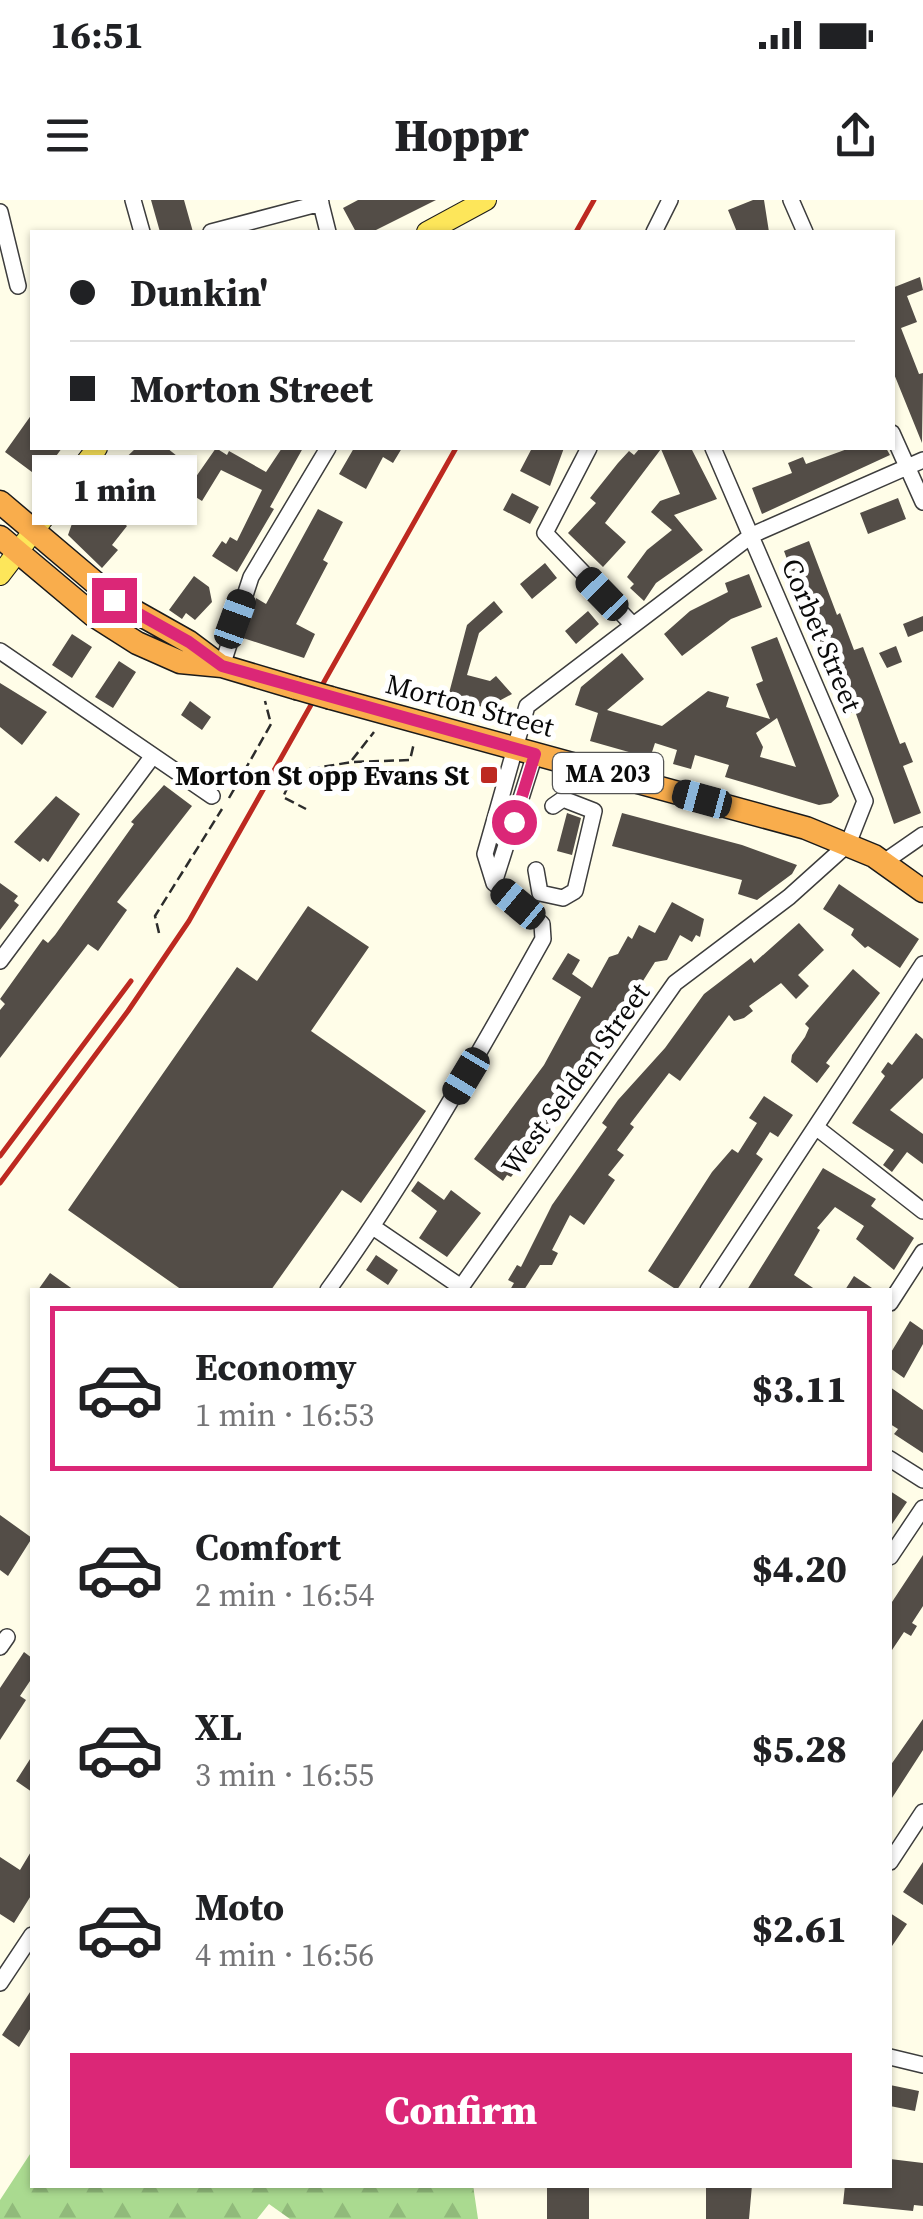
<!DOCTYPE html>
<html lang="en">
<head>
<meta charset="utf-8">
<style>
	body { margin:0; font-family:"Source Serif 4",serif; background:#f6f6f6; color:#202124; height:100vh; display:flex; flex-direction:column; font-size:38px; white-space:nowrap }
	* { box-sizing:border-box; margin:0 }
	p { font-size:32px; color:#757577 }
	.icon { flex:none; width:55px; height:55px; fill:none; stroke:currentColor; stroke-width:2; stroke-linecap:round; stroke-linejoin:round }
	.map { position:relative; flex:1; overflow:hidden }
	.details { position:absolute; left:30px; top:1088px; width:862px; height:900px; display:flex; flex-direction:column; background:#fff; border-radius:0px; box-shadow:0 2px 8px #0004 }
	.details>* { flex:none }
	.guide { position:absolute; left:30px; top:30px; width:865px; height:220px; border-radius:0px; box-shadow:0 2px 8px #0004; display:grid; align-content:center; height:220px; padding:0 40px; background:#fff }
	.end { position:absolute; width:45px; height:45px; margin:-22px; border:12px solid #db2777; background:#fff; box-shadow:0 0 0 5px #fff }
	.from { border-radius:50% }
	.bubble { position:absolute; height:70px; border-radius:0px; background:#fff; box-shadow:0 2px 8px #0004; font-size:32px; font-weight:800; line-height:70px; text-align:center }
	.car { position:absolute; width:30px; height:60px; margin:-30px -15px; border-radius:12px; box-shadow:0 0 8px 2px #0007; background:linear-gradient(#222 24%,#8ab4d8 0 40%,#222 0 76%,#8ab4d8 0 86%,#222 0) }
	.guide b { display:flex; align-items:center; gap:35px; height:95px; font-size:38px }
	.guide b+b { border-top:2px solid #e0e0e0 }
	.guide i { width:25px; height:25px; background:#202124 }
	ul { padding:18px 0 0; list-style:none }
	li { display:flex; align-items:center; gap:30px; height:165px; margin:0 20px 15px; padding:0 20px; border:5px solid transparent; border-radius:0px }
	li div { flex:1 }
	li b { display:block; font-size:38px }
	li em { font-style:normal; font-weight:800 }
	li.current { border-color:#db2777 }
	li>.icon { width:90px; height:90px; stroke-width:1.5 }
	.button { display:flex; gap:20px; margin-top:auto; padding:20px 40px }
	.button a { flex:1; height:115px; border-radius:0px; background:#db2777; color:#fff; font-size:40px; font-weight:800; line-height:115px; text-align:center }
	.status { display:flex; justify-content:space-between; align-items:center; height:70px; padding:0 50px; background:#fff; direction:ltr }
	.status svg { height:28px; fill:currentColor }
	header { display:flex; justify-content:space-between; align-items:center; height:130px; padding:0 40px; background:#fff; font-size:45px; font-weight:800 }
	.map>svg:first-child { display:block }
	.forest { fill:url(#forest-firs) }
	.building { fill:#534d47; fill-rule:evenodd }
	.lines { fill:none; stroke-linecap:round; stroke-linejoin:round }
	.minor-casing { stroke:#3d3d3d; stroke-width:18 }
	.major-casing { stroke:#1b1b1b; stroke-width:22 }
	.highway-casing { stroke:#1b1b1b; stroke-width:25 }
	.path { stroke:#2c2c2c; stroke-width:2.5; stroke-dasharray:10 5; stroke-linecap:butt }
	.minor { stroke:#fff; stroke-width:15 }
	.major { stroke:#fde65a; stroke-width:20 }
	.highway { stroke:#f9ad4c; stroke-width:22 }
	.rail { stroke:#bd2920; stroke-width:5 }
	.highway-bridge-casing { stroke:#1b1b1b; stroke-width:25; stroke-linecap:butt }
	.highway-bridge { stroke:#f9ad4c; stroke-width:22 }
	.route { stroke:#db2777; stroke-width:12 }
	.poi-dot { fill:#bd2920; stroke:#fff; stroke-width:4 }
	.labels { text-anchor:middle; stroke-width:10; stroke-linejoin:round; paint-order:stroke }
	.shield { fill:#fff; stroke:#545454; stroke-width:2.5 }
	.shield-label { font-size:25px; font-weight:bold; fill:#0a0a0a }
	.street-label { font-size:28px; fill:#0a0a0a; stroke:#fff }
	.poi-label { font-size:28px; font-weight:bold; fill:#0a0a0a; stroke:#fff; text-anchor:end }
</style>
</head>
<body>
<div class="status"><b>16:51</b><svg viewBox="0 0 49 12"><path d="M0 12V9h3v3zM5 12V6h3v6zM10 12V3h3v9zM15 12V0h3v12zM26 1h20v11H26zM47 4h2v5h-2z"/></svg></div>
<header><svg class="icon" aria-label="menu" viewBox="0 0 24 24"><path d="M4 6h16M4 12h16M4 18h16"/></svg>Hoppr<svg class="icon" aria-label="share" viewBox="0 0 24 24"><path d="M12 15V3M7 8l5-5 5 5M5 13v7h14v-7"/></svg></header>
<div class="map">
<svg width="923" height="2019" viewBox="0 0 923 2019">
	<defs>
		<pattern id="forest-firs" width="22" height="20" patternUnits="userSpaceOnUse" patternTransform="scale(2.5)"><rect width="22" height="20" fill="#aada90"/><path d="M5 1l3.5 6h-7zM16 11l3.5 6h-7z" fill="#91ba7b"/></pattern>
	</defs>
	<rect width="100%" height="100%" fill="#fffde8"/>
	<!-- forest -->
	<path class="forest" d="M32,1951V1985H473L478,2019H290L269,2004L257,2019H0V2000Z"/>
	<!-- building -->
	<path class="building" d="M151,0H184L193,32H160Z
		M358,0H436L372,32H356L343,8Z
		M753,0H764L769,32H737L728,10Z
		M920,77L923,90L907,96L917,122L901,128L919,174L923,173L922,243L892,169V88Z
		M32,214V248H62L40,278L5,252Z
		M136,248H167L177,256L121,320L127,326L112,345L118,350L102,368L68,335L75,315L92,301L95,304L116,272L113,270Z
		M216,248L227,255L229,251L266,272L282,248H303L270,307L274,309L237,372L212,356L222,341L226,344L230,337L237,341L262,290L221,270L202,301L186,291Z
		M354,248H402L393,263L383,257L366,289L339,274Z
		M532,248H564L550,286L520,271Z
		M640,248H691L717,299L674,315L703,350L656,383L644,401L630,388L634,384L627,377L647,350L672,330L651,312L660,301L680,294L661,249L605,323L626,342L603,367L568,333L596,303L590,298L618,263L629,251L634,255Z
		M850,248H886L890,255L762,314L752,288L792,273L788,263L803,257L806,264Z
		M512,293L539,307L530,324L503,310Z
		M898,298L906,319L868,334L860,313Z
		M318,309L343,322L323,360L328,363L296,424L315,434L304,458L243,438L256,398L266,404Z
		M809,341L837,415L840,413L854,450L863,447L900,544L905,542L913,562L903,566L921,613L894,624L855,511L848,514L843,500L853,497L845,474L831,480L784,351Z
		M545,363L557,378L532,399L520,384Z
		M749,374L762,407L731,419L682,456L664,434L690,411L728,392L725,383Z
		M194,376L209,387L212,402L195,420L186,413L182,419L169,410Z
		M494,401L503,412L479,433L467,475L490,481L496,476L512,494L486,508L448,497L467,425Z
		M588,411L599,424L576,444L565,431Z
		M923,416V431L908,437L903,424Z
		M72,434L92,447L72,478L52,465Z
		M777,437L839,596L831,603L819,605L725,577L729,565L695,555L691,569L673,564L677,550L655,543L650,558L590,541L598,513L575,505L581,487L622,453L644,479L607,510L662,526L708,491L729,497L726,507L770,519L756,484L763,481L751,447ZM777,518L796,567L760,557L763,547L756,533Z
		M896,446L902,462L887,468L879,453Z
		M119,461L136,472L113,508L95,497Z
		M0,483L47,512L22,545L0,527Z
		M190,501L211,517L202,530L181,515Z
		M164,585L192,606L117,702L127,710L98,751L88,744L0,858V810L5,804L0,799L43,739L48,743L55,735L134,624L131,622Z
		M56,596L80,614L48,662L43,658L40,662L14,642Z
		M567,613L581,618L572,655L557,651Z
		M622,613L742,645L797,665L792,674L757,700L738,694L742,680L612,646Z
		M0,683L18,696L14,701L19,705L0,730Z
		M839,684L919,739L900,768L868,746L865,748L851,735L854,729L823,709Z
		M672,702L704,719L700,737L696,735L692,742L680,735L667,760L655,762L586,871L583,869L568,897L565,895L554,919L511,977L507,975L503,981L474,959L544,865L581,797L552,779L568,753L580,760L572,774L592,788L609,757L618,754L628,736L632,739L639,725L655,733Z
		M308,706L369,747L311,831L426,911L361,1003L342,990L271,1090H182L68,1010L237,767L257,781Z
		M799,723L824,750L798,775L809,786L796,799L781,783L749,806L753,811L744,818L734,821L729,815L680,881L669,873L630,924L634,927L617,950L624,955L608,975L615,980L584,1025L570,1015L552,1050L558,1053L552,1065H540L524,1090H510L514,1083L508,1080L517,1065L521,1067L552,1005L607,927L602,923L618,900L665,848L704,794L751,758L754,763Z
		M853,769L880,793L826,863L830,866L817,883L791,862L792,855L805,837L809,828L805,824Z
		M916,833L923,839V878L890,910L923,934V964L907,952L892,972L883,965L894,950L852,923L885,876L881,872L888,862L892,865Z
		M764,896L793,915L778,937L770,932L756,954L763,959L677,1090L648,1071L712,972L732,949L738,953L757,923L749,918Z
		M823,968L876,999L871,1006L914,1038L894,1070L856,1039L864,1026L835,1007L817,1028L820,1030L794,1075L816,1090H747Z
		M418,981L444,1000L451,990L481,1013L447,1057L419,1038L437,1011L411,991Z
		M376,1055L398,1070L388,1085L366,1070Z
		M50,1073L74,1090H38Z
		M854,1076L875,1090H845Z
		M910,1121L923,1130V1144L904,1178L890,1168V1154Z
		M890,1187L923,1210V1253L894,1234L898,1229L890,1224Z
		M890,1291L907,1302L890,1327Z
		M0,1315L32,1338L8,1376L0,1370Z
		M923,1355V1406L912,1423L917,1426L911,1436L904,1432L890,1453V1405Z
		M24,1452L32,1458V1478L20,1496L26,1500L0,1540V1488Z
		M923,1519V1550L890,1601V1566Z
		M32,1556V1592L16,1581Z
		M32,1650V1694L14,1723L0,1714V1657L20,1670Z
		M923,1662V1705L903,1692Z
		M890,1713L907,1724L890,1749Z
		M32,1789V1826L19,1847L2,1835Z
		M890,1885L919,1891L915,1911L890,1906Z
		M890,1959L923,1963V2006L914,2005L913,2011L843,2004L845,1985H890Z
		M547,1985H589V2019H547Z
		M706,1985H752L749,2019H706Z"/>
	<g class="lines">
		<defs>
			<path id="minor" d="M133,0L142,32
				M320,0L328,32
				M791,0L805,32
				M0,12L18,86
				M211,32L321,3
				M654,32L670,0
				M892,233L923,302
				M589,248L545,333L632,424
				M0,451L212,596
				M222,466L251,377L328,248
				M884,662L923,635
				M536,670L540,693L563,698L575,691L594,611L563,599L553,606
				M494,683L535,554
				M0,761L152,557
				M817,928L923,1011
				M373,1027L461,1087
				M328,1090C408,979 476,859 543,739L542,724L494,683L485,654L527,506L752,335L923,260
				M459,1090L675,783L789,697L848,644L865,601L713,248
				M708,1090L923,764
				M890,1103L923,1052
				M890,1259L923,1280
				M890,1357L923,1308
				M0,1447L7,1437
				M890,1662L923,1612
				M0,1783L32,1735
				M890,1857L923,1865"/>
			<path id="major" d="M427,32L486,0
				M0,375L97,248"/>
			<path id="highway" d="M0,302L118,402L189,442L221,466
				M0,337L93,415L137,443L180,462L222,466L296,488
				M331,498L806,628L874,656L923,691"/>
		</defs>
		<!-- minor casing -->
		<use href="#minor" class="minor-casing"/>
		<!-- major casing -->
		<use href="#major" class="major-casing"/>
		<!-- highway casing -->
		<use href="#highway" class="highway-casing"/>
		<!-- path -->
		<path class="path" d="M352,560L374,532
			M295,572L283,597L306,609
			M280,574L352,562L410,560L414,543
			M229,598L271,524L265,501
			M159,733L155,716L222,609"/>
		<!-- minor -->
		<use href="#minor" class="minor"/>
		<!-- major -->
		<use href="#major" class="major"/>
		<!-- highway -->
		<use href="#highway" class="highway"/>
		<!-- rail -->
		<path class="rail" d="M576,32L594,0
			M0,956L131,781
			M0,983L128,811L189,721L456,248"/>
		<defs>
			<path id="highway-bridge" d="M296,488L331,498"/>
		</defs>
		<!-- highway-bridge casing -->
		<use href="#highway-bridge" class="highway-bridge-casing"/>
		<!-- highway-bridge -->
		<use href="#highway-bridge" class="highway-bridge"/>
	</g>
	<g class="lines">
		<!-- route -->
		<path class="route" d="M114,400L189,442L222,466L535,554L514,622"/>
	</g>
	<!-- markers -->
	<rect class="poi-dot" x="479" y="565" width="20" height="20" rx="5"/>
	<g class="labels">
		<!-- shield labels -->
		<rect class="shield" x="553" y="553" width="110" height="40" rx="8"/>
		<g class="shield-label">
			<text x="608" y="582">MA 203</text>
		</g>
		<!-- street labels -->
		<g class="street-label">
			<text transform="translate(822 435) rotate(67)" y="10">Corbet Street</text>
			<text transform="translate(470 505) rotate(15)" y="10">Morton Street</text>
			<text transform="translate(575 879) rotate(-54)" y="10">West Selden Street</text>
		</g>
		<!-- poi labels -->
		<g class="poi-label">
			<text x="469" y="585">Morton St opp Evans St</text>
		</g>
	</g>
</svg>
<i class="end from" style="left:514px;top:622px"></i>
<i class="end" style="left:114px;top:400px"></i>
<div class="bubble" style="left:32px;top:255px;width:165px">1 min</div>
<i class="car" style="left:602px;top:394px;rotate:316deg"></i>
<i class="car" style="left:235px;top:419px;rotate:20deg"></i>
<i class="car" style="left:702px;top:599px;rotate:285deg"></i>
<i class="car" style="left:518px;top:704px;rotate:310deg"></i>
<i class="car" style="left:466px;top:876px;rotate:211deg"></i>
<div class="guide">
<b><i class="from"></i>Dunkin'</b>
<b><i></i>Morton Street</b>
</div>
<section class="details">
<ul>
<li class="current"><svg class="icon" aria-label="car" viewBox="0 0 24 24"><path d="M5 17H2v-5l4-1 3-4h7l3 4 3 1v5h-3M9 17h6M6 11h13"/><circle cx="7" cy="17" r="2"/><circle cx="17" cy="17" r="2"/></svg><div><b>Economy</b><p>1 min · 16:53</p></div><em>$3.11</em></li>
<li><svg class="icon" aria-label="car" viewBox="0 0 24 24"><path d="M5 17H2v-5l4-1 3-4h7l3 4 3 1v5h-3M9 17h6M6 11h13"/><circle cx="7" cy="17" r="2"/><circle cx="17" cy="17" r="2"/></svg><div><b>Comfort</b><p>2 min · 16:54</p></div><em>$4.20</em></li>
<li><svg class="icon" aria-label="car" viewBox="0 0 24 24"><path d="M5 17H2v-5l4-1 3-4h7l3 4 3 1v5h-3M9 17h6M6 11h13"/><circle cx="7" cy="17" r="2"/><circle cx="17" cy="17" r="2"/></svg><div><b>XL</b><p>3 min · 16:55</p></div><em>$5.28</em></li>
<li><svg class="icon" aria-label="car" viewBox="0 0 24 24"><path d="M5 17H2v-5l4-1 3-4h7l3 4 3 1v5h-3M9 17h6M6 11h13"/><circle cx="7" cy="17" r="2"/><circle cx="17" cy="17" r="2"/></svg><div><b>Moto</b><p>4 min · 16:56</p></div><em>$2.61</em></li>
</ul>
<div class="button"><a>Confirm</a></div>
</section>
</div>
</body>
</html>
